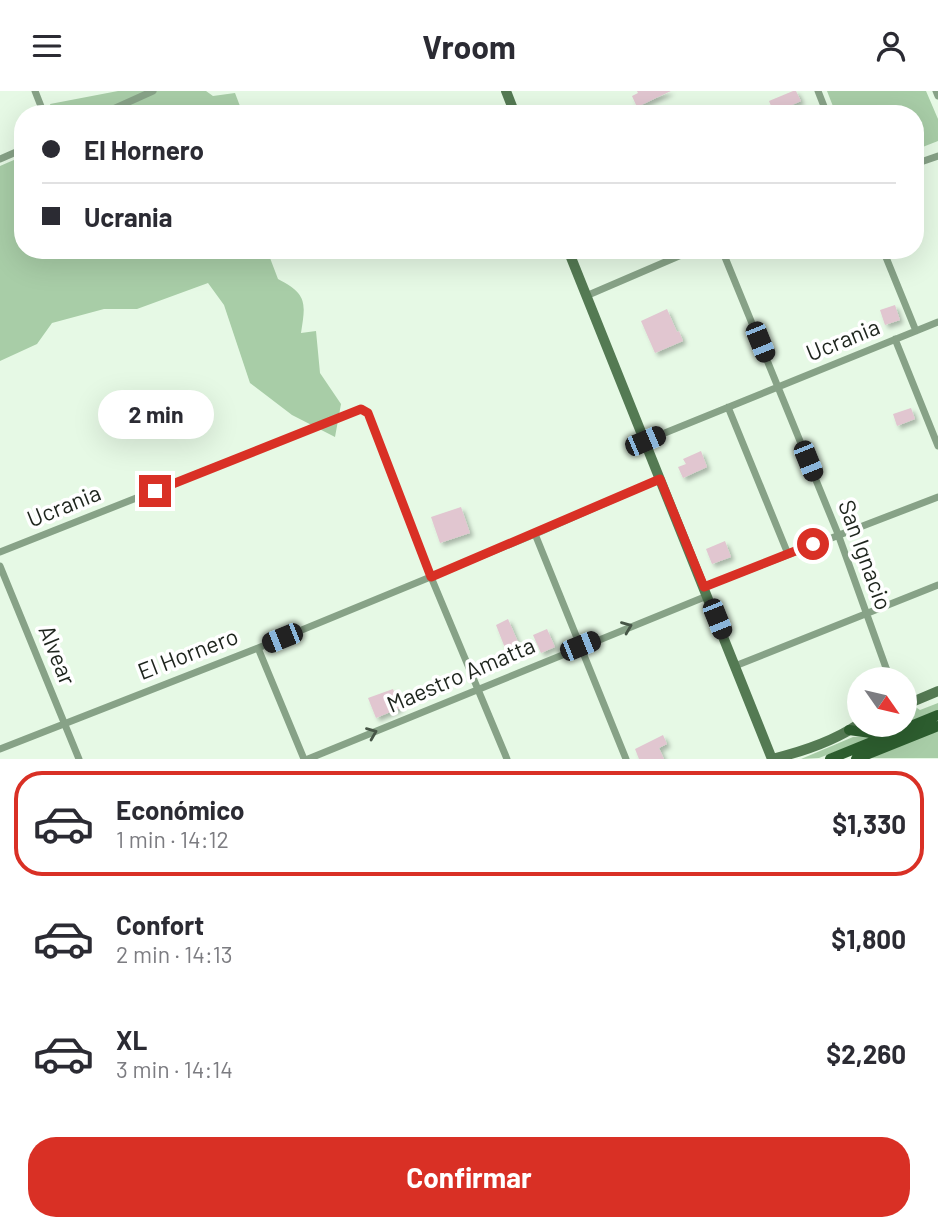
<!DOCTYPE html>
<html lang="es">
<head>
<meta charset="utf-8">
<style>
	body { margin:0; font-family:Barlow,sans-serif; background:#f7f7f7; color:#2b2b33; height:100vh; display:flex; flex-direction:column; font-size:26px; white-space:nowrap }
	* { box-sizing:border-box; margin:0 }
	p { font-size:23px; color:#7c7c81 }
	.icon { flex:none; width:38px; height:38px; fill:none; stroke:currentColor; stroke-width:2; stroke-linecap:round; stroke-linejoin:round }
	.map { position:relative; height:668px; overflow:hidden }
	.drawer { display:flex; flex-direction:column; background:#fff; flex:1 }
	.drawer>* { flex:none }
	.banner { position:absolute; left:14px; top:14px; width:910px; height:154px; border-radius:28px; box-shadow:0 7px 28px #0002; display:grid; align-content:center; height:154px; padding:0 28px; background:#fff }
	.needle { width:46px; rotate:124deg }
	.tools { position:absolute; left:847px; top:576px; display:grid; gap:14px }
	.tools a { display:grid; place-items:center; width:70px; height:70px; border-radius:50%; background:#fff; box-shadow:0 7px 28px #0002; font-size:35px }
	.end { position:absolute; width:32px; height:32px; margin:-16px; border:9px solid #d93025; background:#fff; box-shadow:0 0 0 4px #fff }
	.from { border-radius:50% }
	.bubble { position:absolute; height:49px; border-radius:24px; background:#fff; box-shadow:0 7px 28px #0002; font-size:23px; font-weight:700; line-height:49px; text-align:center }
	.car { position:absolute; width:21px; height:42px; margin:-21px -10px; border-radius:9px; box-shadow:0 0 5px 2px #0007; background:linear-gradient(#222 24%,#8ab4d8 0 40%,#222 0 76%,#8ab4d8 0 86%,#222 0) }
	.banner b { display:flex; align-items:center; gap:24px; height:66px; font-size:26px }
	.banner b+b { border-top:2px solid #e1e1e2 }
	.banner i { width:18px; height:18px; background:#2b2b33 }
	ul { padding:12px 0 0; list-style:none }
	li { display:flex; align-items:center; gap:21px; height:105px; margin:0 14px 10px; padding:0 14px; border:4px solid transparent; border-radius:28px }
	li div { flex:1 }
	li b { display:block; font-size:26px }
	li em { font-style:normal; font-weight:700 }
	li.selected { border-color:#d93025 }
	li>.icon { width:63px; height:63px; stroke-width:1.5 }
	.button { display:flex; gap:14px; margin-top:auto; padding:14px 28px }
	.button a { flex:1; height:80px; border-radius:28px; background:#d93025; color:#fff; font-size:28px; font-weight:700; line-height:80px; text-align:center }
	header { display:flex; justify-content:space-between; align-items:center; height:91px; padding:0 28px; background:#fff; font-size:32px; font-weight:700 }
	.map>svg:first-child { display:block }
	.green { fill:#a8cda7 }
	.building { fill:#e1c6d0; filter:url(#shadow) }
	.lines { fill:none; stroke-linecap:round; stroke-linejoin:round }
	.minor { stroke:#87a287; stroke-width:7 }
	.secondary { stroke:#547a53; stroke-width:10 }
	.primary { stroke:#2d5e2f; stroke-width:10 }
	.oneway { stroke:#475647 }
	.route { stroke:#d93025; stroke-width:9 }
	.labels { text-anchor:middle; stroke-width:7; stroke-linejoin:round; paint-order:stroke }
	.street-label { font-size:23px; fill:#1d241c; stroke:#fff }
</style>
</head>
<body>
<header><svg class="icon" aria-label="menu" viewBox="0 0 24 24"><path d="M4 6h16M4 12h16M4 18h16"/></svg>Vroom<svg class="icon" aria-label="person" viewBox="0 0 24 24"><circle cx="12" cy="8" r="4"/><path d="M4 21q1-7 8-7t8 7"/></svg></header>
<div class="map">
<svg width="938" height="668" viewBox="0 0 938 668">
	<defs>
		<filter id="shadow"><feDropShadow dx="3.5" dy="3.5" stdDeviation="2" flood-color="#0004"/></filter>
	</defs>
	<rect width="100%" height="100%" fill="#e6f9e5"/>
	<!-- green -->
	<path class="green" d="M118,0H206L213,5L235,2L243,23H53L50,13Z
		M827,0H926L938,28V50L915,59V23H836Z
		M23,65V159H274L270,167L278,188C307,203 306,211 301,242L316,240L320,282L341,313L335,346L292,324L250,292L224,214L208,192L137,218H104L52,232L37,253L0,270V75Z
		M938,612V621L890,640L863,637L866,634H905V618L914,615L920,619Z
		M938,638V667H866Z
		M868,645L869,648L819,667L801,668L853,646Z"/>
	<!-- building -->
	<path class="building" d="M637,0H671L637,16L632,5L638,2Z
		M793,0H796L801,10L774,22L769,10Z
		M895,214L900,229L885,234L880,219Z
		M667,218L677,241L679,240L683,250L655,262L641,230Z
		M911,317L915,328L897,335L893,323Z
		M701,360L707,376L683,387L678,376L686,373L683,368Z
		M461,416L470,442L440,452L431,426Z
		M725,450L731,466L712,473L706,458Z
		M508,528L518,551L505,557L496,534Z
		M547,538L555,556L541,562L533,544Z
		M393,598L400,617L376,627L368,607Z
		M663,644L667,653L659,657L664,668H639L635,658Z"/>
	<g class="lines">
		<!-- minor -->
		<path class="minor" d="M35,0L44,23
			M818,0L827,23
			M936,0L938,5
			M102,23L153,0
			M0,68L23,58
			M915,73L938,65
			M722,159L838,443L890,588
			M883,159L916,240
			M586,205L693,159
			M895,248L938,355
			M728,316L788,463
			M645,350L938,231
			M535,443L626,668
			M0,461L361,318L368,322L431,486L507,668
			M0,475L79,668
			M704,496L938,406
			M258,557L304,668
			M735,575L938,494
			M0,658L258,557L535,443L660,388
			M308,668L707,505"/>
		<!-- secondary -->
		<path class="secondary" d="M506,0L515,23
			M568,159L772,668
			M905,614L938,600
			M772,668C801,661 834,650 859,633"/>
		<!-- primary -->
		<path class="primary" d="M849,639L886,644
			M830,668L938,624
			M856,668L938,635"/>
	</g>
	<!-- one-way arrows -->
	<defs><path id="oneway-chevron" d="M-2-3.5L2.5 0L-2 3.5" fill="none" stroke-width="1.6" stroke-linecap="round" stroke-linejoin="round" transform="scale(1.75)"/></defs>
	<g class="oneway">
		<use href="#oneway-chevron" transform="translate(627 536) rotate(-22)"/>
		<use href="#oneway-chevron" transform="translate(372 642) rotate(-22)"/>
	</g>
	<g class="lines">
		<!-- route -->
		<path class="route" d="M155,400L361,318L368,322L431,486L660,388L704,496L813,453"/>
	</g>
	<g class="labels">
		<!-- street labels -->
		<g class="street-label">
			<text transform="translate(843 249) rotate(-22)" y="8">Ucrania</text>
			<text transform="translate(64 415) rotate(-22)" y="8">Ucrania</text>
			<text transform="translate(865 464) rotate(70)" y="8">San Ignacio</text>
			<text transform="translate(188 563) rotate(-21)" y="8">El Hornero</text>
			<text transform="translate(57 564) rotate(68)" y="8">Alvear</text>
			<text transform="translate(461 584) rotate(-23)" y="8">Maestro Amatta</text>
		</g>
	</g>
</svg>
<div class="tools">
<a><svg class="needle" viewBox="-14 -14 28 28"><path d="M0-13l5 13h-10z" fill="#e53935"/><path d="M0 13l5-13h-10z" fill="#7c7c81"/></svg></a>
</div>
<i class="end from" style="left:813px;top:453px"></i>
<i class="end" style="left:155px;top:400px"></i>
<div class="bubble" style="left:98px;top:299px;width:116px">2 min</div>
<i class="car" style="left:760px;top:251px;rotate:158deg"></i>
<i class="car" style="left:645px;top:350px;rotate:67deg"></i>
<i class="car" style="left:808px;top:370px;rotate:158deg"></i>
<i class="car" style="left:717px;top:528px;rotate:158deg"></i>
<i class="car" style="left:282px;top:547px;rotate:248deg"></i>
<i class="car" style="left:580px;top:555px;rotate:68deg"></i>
<div class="banner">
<b><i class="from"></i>El Hornero</b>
<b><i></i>Ucrania</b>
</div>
</div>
<section class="drawer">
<ul>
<li class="selected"><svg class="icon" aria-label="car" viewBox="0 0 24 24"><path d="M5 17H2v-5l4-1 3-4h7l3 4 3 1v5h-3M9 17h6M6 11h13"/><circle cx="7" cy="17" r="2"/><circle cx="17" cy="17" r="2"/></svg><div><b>Económico</b><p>1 min · 14:12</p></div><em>$1,330</em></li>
<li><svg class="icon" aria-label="car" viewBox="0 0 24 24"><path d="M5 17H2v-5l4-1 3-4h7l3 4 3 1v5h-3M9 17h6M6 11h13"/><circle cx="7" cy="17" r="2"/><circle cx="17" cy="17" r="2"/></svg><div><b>Confort</b><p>2 min · 14:13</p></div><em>$1,800</em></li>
<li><svg class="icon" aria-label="car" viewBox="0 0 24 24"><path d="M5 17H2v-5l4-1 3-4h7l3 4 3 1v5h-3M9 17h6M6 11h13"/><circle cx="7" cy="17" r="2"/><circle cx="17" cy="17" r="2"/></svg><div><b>XL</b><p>3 min · 14:14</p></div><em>$2,260</em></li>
</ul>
<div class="button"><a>Confirmar</a></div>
</section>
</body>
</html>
